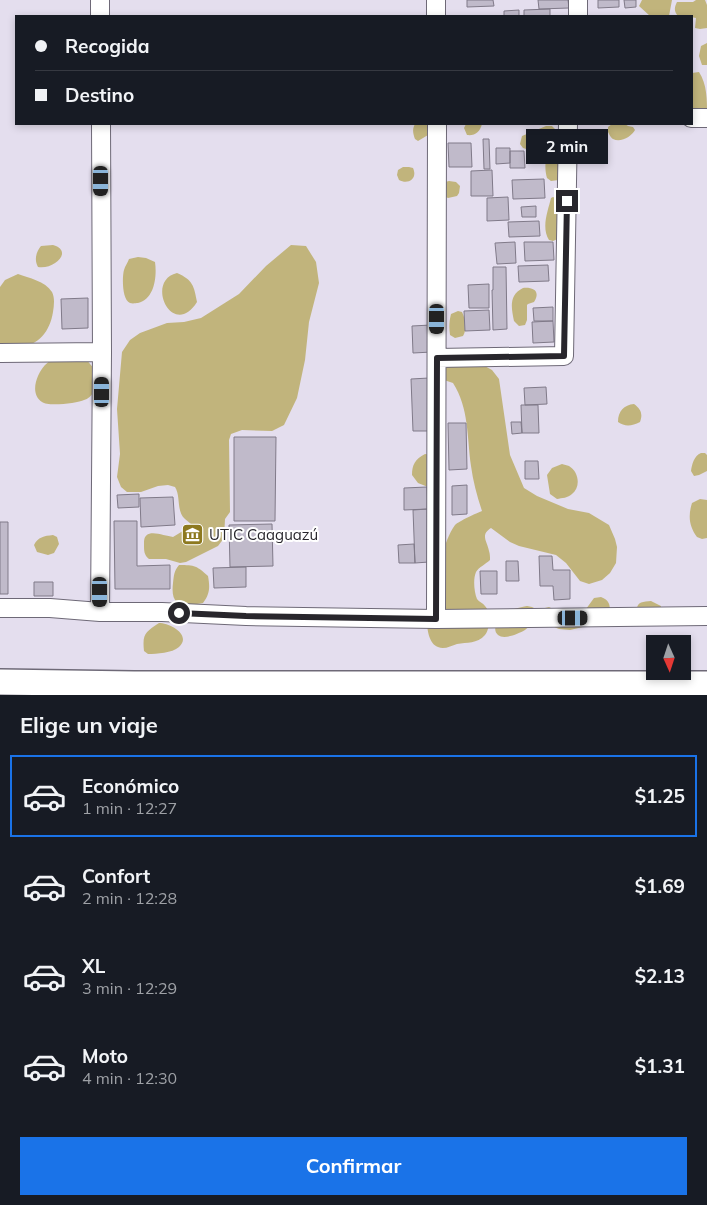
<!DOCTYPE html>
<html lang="es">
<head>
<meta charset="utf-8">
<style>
	body { margin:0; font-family:Mulish,sans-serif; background:#20242c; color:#f1f3f6; height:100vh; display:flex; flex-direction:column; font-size:19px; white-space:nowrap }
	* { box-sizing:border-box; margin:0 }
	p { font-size:16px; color:#9ea1a6 }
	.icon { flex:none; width:28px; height:28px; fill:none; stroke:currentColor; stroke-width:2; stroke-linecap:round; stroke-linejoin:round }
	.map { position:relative; height:695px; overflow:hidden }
	.panel { display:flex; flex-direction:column; background:#171b24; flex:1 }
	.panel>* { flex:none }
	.top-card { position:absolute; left:15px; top:15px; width:678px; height:110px; border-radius:0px; box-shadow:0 2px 8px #0003; display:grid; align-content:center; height:110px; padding:0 20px; background:#171b24 }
	.needle { width:32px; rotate:177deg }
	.buttons { position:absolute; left:646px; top:635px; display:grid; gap:10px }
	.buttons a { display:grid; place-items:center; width:45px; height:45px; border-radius:0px; background:#171b24; box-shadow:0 2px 8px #0003; font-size:25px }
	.end { position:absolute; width:22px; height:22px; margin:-11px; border:6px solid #28262c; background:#fff; box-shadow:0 0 0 2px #fff }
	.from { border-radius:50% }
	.bubble { position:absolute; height:35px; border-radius:0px; background:#171b24; box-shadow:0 2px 8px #0003; font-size:16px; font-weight:700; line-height:35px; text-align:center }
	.car { position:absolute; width:15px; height:30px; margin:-15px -8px; border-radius:6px; box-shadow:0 0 4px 1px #0007; background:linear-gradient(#222 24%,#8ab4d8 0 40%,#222 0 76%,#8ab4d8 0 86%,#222 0) }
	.top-card b { display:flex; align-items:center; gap:18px; height:48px; font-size:19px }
	.top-card b+b { border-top:1px solid #363941 }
	.top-card i { width:12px; height:12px; background:#f1f3f6 }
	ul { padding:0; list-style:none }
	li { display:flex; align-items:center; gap:15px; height:82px; margin:0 10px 8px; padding:0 10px; border:2px solid transparent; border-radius:0px }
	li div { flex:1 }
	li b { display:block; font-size:19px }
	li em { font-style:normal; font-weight:700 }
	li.on { border-color:#1a73e8 }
	li>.icon { width:45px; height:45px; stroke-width:1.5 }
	h2 { padding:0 20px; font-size:22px; line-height:60px }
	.primary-button { display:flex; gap:10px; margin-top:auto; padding:10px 20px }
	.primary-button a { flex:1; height:58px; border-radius:0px; background:#1a73e8; color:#fff; font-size:20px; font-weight:700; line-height:58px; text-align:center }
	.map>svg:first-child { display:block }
	.forest { fill:#c1b47c }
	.building { fill:#c0baca; stroke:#807a89 }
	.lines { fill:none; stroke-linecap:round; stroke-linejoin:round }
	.minor-casing { stroke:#6e6977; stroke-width:20 }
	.highway-casing { stroke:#6e6977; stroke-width:28 }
	.minor { stroke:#fff; stroke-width:18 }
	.highway { stroke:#fff; stroke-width:25 }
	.route { stroke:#28262c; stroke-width:6 }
	.labels { text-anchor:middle; stroke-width:4; stroke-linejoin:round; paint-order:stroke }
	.poi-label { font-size:15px; fill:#28262c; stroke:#fff; text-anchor:start }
</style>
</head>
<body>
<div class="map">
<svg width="707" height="695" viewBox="0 0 707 695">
	<rect width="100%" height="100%" fill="#e4deee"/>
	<!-- forest -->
	<path class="forest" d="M642,0H672L669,16H650L639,6Z
		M696,0H705L707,5V28L700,29L695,28L696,18L691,17V16H678C674,11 674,8 677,2H693Z
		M707,43V65H702L699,56L701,46Z
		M699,72C707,84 707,100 707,114L691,113V75L692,73Z
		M415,124H434L428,135L418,141L415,139C413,134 412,129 415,124Z
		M466,124H482C480,132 475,136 467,135L464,128Z
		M612,124H625L628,126L633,127L635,130C632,136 621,143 613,139C611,138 609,134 608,132V127Z
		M546,126H552L555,129L556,133C553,137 549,138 545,140C537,146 533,152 523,148L520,144L522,136Z
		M557,136H562L559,180L551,181L547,178C543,165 547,149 553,138Z
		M403,167H409L413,168C418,179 408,185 399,180L397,175L398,170Z
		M449,181L456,182L460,186L459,193L457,196L448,198L444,196L445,182Z
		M553,197L559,200L560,238L553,241L549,240C541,227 548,211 551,198Z
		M53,245C74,251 54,270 38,267C34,260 36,252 41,246Z
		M291,245L306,246L316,262L319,283L309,322L305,360L297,398L284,425L272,431L242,430L231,434L229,440L230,512L225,519L224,538L218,546L186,562L180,563L166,559H149C144,555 144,551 144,544C143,526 163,536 173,537L191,526V524C189,522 187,521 185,519C176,511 181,496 175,487L168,485L158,486L141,492H127L121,487L117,477L120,454L117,409L122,352L130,340L140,333L167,323L184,322L201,318L239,294L266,266Z
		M138,257L146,258L155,262C157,276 155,299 138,303C136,303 133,304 130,303C122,300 122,277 124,270C125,266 128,262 129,259Z
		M177,273C193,280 194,286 197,302C173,340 144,281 177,273Z
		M18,274C29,278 45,281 52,292C55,298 54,305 53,312C50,331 39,346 18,347C10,347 7,348 0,343V287L5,280Z
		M523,288C533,287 541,291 534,302L528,304L527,305V320L525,325L519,326L514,321C511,307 509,295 523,288Z
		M458,311L462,312C466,320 467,329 463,336L455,338L450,335C449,328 449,322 451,314Z
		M59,357L86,359L95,370L93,393C91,396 88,399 84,400C78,403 48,407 42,402C29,393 37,374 45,365C49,361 54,359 59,357Z
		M481,364L492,370L499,379L510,455L524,488L537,496L568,509L589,513L609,525L615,539L617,547L616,563L610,573L602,580L589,584L580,581L566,563L556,555L519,546L510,542L491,528C480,535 487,541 489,551C490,554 490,557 490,560C486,564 479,567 476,572C473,579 474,592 477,599C479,602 483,603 485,606C491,612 490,629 485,635C477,644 467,642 457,644C451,646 444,650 438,647C429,644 427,629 427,621C428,612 431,603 433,594C438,575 443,541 455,525C459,521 477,513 482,511C477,496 473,481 471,466C467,437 469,408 453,383L444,380V369L449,366Z
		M634,404C641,409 643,414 640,422C632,426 625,427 618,422C618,411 624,405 634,404Z
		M701,453H705L707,455V471L699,475L694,476L691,471C692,464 694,456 701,453Z
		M425,454L432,455C439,465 449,473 442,486L433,489L418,483L412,475C412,465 415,459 425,454Z
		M562,464C564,465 567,465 569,466C579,472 581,487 572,494C568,498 562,498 557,499L550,494L547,475L552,468Z
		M700,499L707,500V538L702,539L697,537C689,526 688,516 692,503Z
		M53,535L57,537L59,544L54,553L48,555L37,552L34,545C38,537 44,536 53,535Z
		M179,565C195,565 197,566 208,576C210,587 210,594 203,603C183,606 170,608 173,583C174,575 174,571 179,565Z
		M601,597C609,600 610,604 610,612L600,623L570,630L559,629L549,625L542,611L545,608L549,607L563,614L586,609L594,598Z
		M651,601L661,606V608L637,612C636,601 643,602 651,601Z
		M527,606L532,607L536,609V619C532,623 529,627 525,630C518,634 504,640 498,635C489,627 504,613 511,610C516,608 522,607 527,606Z
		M159,623C170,623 192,635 179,647C172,653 157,654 148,654L144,651C142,633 146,632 159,623Z"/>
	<!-- building -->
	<path class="building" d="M467,0H493L494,6L467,7Z
		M538,0H568L569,8L539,9Z
		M598,0H619V7L598,8Z
		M624,0H636V7L625,8Z
		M550,9V16H524V10Z
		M519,10V16H504V11Z
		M483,139H489L490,169H484Z
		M448,143H471L472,167H449Z
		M496,148H510V163L496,164Z
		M510,151H524L525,168H510Z
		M492,170L493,196H471V171Z
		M544,179L545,198L513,199L512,180Z
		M508,197L509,220L487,221V198Z
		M536,206V217H522L521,207Z
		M539,221L540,236L509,237L508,222Z
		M515,242L516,263L497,264L495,243Z
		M524,242H553L554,260L525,261Z
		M548,265L549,281L519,282L518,266Z
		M493,267H506L507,329L493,330L492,290H493Z
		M489,284V308H469L468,285Z
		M88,298V328L62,329L61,299Z
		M553,307V321H534L533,308Z
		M489,310L490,330L465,331L464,311Z
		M553,321L554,342L533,343L532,322Z
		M431,325L432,352L413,353L412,326Z
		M429,378L430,431H413L411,379Z
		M546,387L547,404L525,405L524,388Z
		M521,405H538L539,433H522Z
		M511,422H521L522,433L512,434Z
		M448,423H466L467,469L449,470Z
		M234,437H276L275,521H234Z
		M525,461H538L539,479H525Z
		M467,485V514L452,515V486Z
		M427,487L428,509L404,510V488Z
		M139,494V507L118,508L117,495Z
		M173,497L175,525L141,527L140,498Z
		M428,509L429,562L415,563L413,510Z
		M114,521H137V566L170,565V589H115Z
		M0,522H8V594H0Z
		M272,524L273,566L230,567L229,525Z
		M414,544L415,563H399L398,545Z
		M539,556H552L553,570H570V599L554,600L553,586H540Z
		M506,561H518L519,581H506Z
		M246,567V587L214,588L213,568Z
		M480,571H497V594H481Z
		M34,582H53V596H34Z"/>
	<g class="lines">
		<defs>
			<path id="minor" d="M100,0V16
				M436,0V16
				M578,0V16
				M691,118H707
				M0,353L102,352
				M437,358L564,356L568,124
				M0,608H50L100,612H162L246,616L436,619L707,616
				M100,612L102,352L101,124
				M436,619L437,124"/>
			<path id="highway" d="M0,682L134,684H707"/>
		</defs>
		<!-- minor casing -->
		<use href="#minor" class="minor-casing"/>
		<!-- highway casing -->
		<use href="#highway" class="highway-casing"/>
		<!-- minor -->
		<use href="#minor" class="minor"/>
		<!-- highway -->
		<use href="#highway" class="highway"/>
	</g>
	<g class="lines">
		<!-- route -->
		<path class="route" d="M179,613L246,616L436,619L437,358L564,356L567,201"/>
	</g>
	<!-- icons -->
	<defs>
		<symbol id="museum-square" viewBox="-11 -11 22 22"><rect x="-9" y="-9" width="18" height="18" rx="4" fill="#8d791f" stroke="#fff"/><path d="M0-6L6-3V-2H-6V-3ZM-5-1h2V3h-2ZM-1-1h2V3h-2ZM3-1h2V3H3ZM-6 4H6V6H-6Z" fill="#fff"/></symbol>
	</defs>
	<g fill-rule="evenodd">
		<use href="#museum-square" x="180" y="522" width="25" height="25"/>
	</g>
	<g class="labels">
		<!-- poi labels -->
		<g class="poi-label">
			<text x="209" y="540">UTIC Caaguazú</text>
		</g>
	</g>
</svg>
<div class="buttons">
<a><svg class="needle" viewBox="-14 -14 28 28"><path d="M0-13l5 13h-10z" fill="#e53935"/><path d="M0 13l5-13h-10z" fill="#9ea1a6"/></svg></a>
</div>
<i class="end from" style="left:179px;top:613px"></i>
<i class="end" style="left:567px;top:201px"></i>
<div class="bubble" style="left:526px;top:129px;width:82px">2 min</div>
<i class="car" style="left:101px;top:181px;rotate:180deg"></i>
<i class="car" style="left:437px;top:319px;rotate:180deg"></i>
<i class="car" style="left:102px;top:392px;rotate:0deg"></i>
<i class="car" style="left:100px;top:592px;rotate:180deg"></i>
<i class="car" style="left:573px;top:618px;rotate:90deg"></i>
<div class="top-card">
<b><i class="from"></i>Recogida</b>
<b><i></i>Destino</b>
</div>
</div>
<section class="panel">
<h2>Elige un viaje</h2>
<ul>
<li class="on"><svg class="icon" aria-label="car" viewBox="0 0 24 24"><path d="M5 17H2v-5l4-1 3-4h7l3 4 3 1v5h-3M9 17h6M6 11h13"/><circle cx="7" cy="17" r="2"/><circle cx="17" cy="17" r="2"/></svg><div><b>Económico</b><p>1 min · 12:27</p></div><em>$1.25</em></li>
<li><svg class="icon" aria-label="car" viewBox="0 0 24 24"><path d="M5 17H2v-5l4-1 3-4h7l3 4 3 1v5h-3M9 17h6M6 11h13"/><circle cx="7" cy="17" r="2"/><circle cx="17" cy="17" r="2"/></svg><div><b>Confort</b><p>2 min · 12:28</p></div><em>$1.69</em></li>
<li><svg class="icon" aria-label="car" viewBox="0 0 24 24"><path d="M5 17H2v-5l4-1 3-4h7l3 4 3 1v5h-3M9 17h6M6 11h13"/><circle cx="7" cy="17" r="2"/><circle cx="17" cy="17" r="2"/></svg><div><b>XL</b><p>3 min · 12:29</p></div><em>$2.13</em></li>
<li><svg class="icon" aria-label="car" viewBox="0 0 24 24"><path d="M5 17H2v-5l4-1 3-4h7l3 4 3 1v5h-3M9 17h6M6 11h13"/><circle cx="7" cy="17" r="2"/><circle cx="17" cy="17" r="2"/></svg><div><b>Moto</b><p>4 min · 12:30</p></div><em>$1.31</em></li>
</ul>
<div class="primary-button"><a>Confirmar</a></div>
</section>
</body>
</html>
